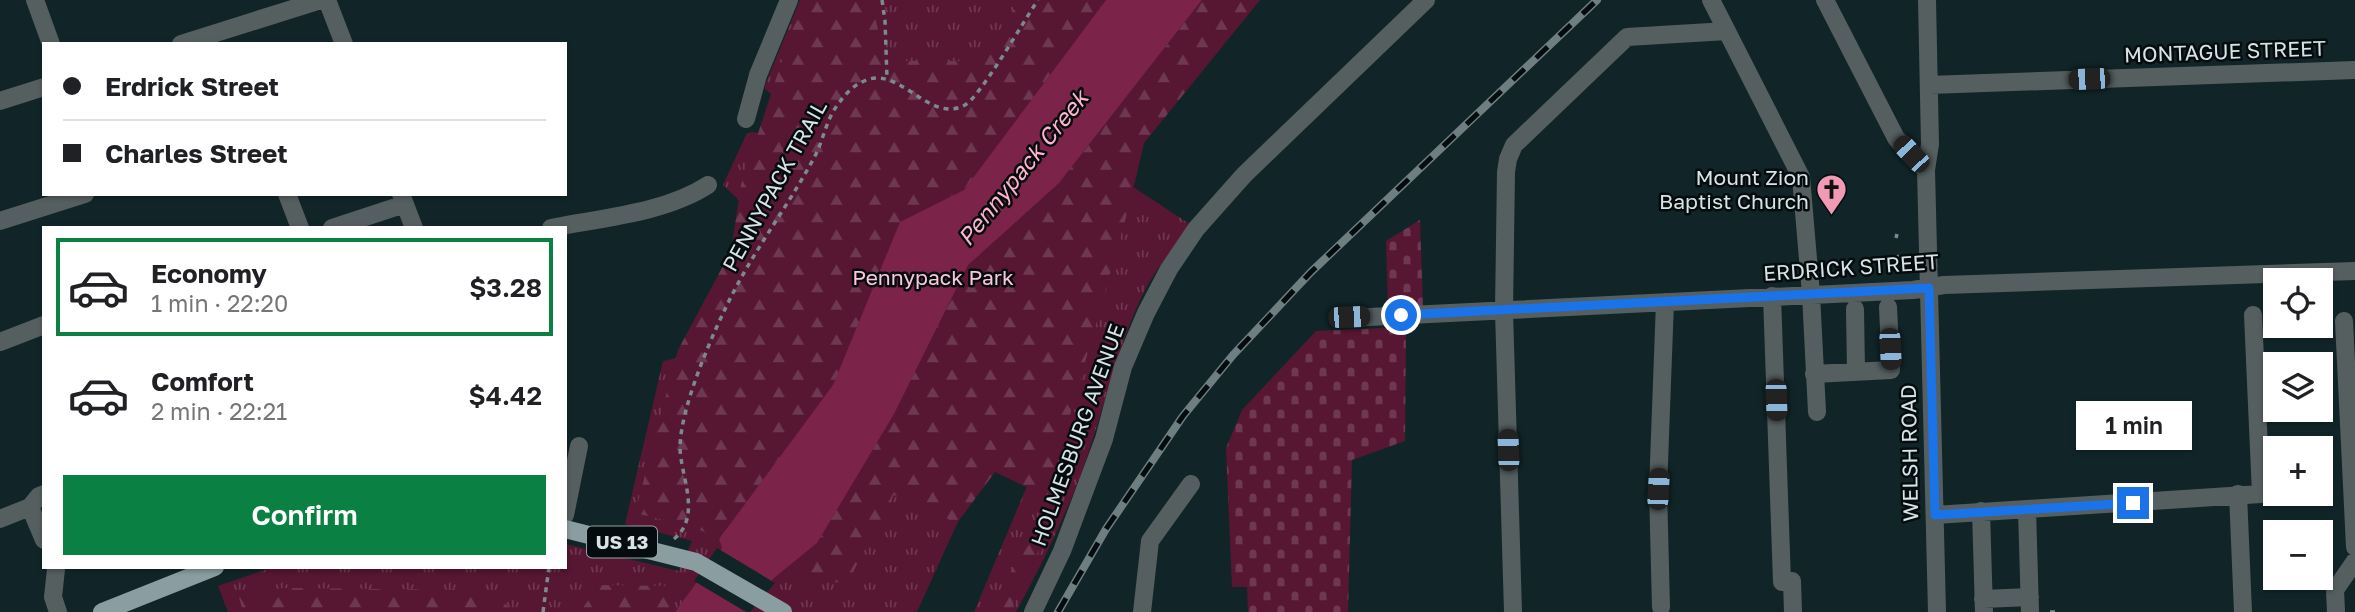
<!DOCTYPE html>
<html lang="en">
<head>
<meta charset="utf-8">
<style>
	body { margin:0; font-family:"Golos Text",sans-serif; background:#f2f2f2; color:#202124; height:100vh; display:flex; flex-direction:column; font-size:26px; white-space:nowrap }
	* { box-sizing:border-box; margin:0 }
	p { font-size:23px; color:#757577 }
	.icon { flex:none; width:38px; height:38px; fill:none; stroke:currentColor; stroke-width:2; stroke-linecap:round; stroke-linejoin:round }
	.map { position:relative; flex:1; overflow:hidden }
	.panel { position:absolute; left:42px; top:226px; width:525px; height:343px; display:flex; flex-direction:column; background:#fff; border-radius:0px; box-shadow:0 2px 5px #0004 }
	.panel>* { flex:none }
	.top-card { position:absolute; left:42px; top:42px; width:525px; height:154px; border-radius:0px; box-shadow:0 2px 5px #0004; display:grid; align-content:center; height:154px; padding:0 21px; background:#fff }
	.controls { position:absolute; left:2263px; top:268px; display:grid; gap:14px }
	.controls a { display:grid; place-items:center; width:70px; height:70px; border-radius:0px; background:#fff; box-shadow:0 2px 5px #0004; font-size:35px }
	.end { position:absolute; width:32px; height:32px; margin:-16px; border:9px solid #1a73e8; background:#fff; box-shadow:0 0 0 4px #fff }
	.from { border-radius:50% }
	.bubble { position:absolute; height:49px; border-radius:0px; background:#fff; box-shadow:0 2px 5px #0004; font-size:23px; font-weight:600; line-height:49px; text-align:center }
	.car { position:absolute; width:21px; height:42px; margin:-21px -10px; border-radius:9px; box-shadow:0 0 5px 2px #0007; background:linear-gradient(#222 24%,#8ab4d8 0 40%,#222 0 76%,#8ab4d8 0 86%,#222 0) }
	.top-card b { display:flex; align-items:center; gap:24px; height:66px; font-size:26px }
	.top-card b+b { border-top:2px solid #e0e0e0 }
	.top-card i { width:18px; height:18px; background:#202124 }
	ul { padding:12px 0 0; list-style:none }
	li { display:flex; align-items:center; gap:21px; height:98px; margin:0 14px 10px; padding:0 7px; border:4px solid transparent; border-radius:0px }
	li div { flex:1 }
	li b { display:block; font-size:26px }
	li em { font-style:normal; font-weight:600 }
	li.selected { border-color:#0b8043 }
	li>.icon { width:63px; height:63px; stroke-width:1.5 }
	.action { display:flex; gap:14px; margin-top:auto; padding:14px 21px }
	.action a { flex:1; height:80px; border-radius:0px; background:#0b8043; color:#fff; font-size:28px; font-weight:600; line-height:80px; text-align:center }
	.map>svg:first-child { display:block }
	.grass { fill:url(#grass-tufts) }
	.forest { fill:url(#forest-firs) }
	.cemetery { fill:url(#cemetery-stones) }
	.water { fill:#7b2348 }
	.pier { fill:#112528 }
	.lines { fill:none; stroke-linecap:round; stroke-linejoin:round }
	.path { stroke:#7b8b8d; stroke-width:3.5; stroke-dasharray:5 5; stroke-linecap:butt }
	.minor { stroke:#565f60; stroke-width:18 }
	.major { stroke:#8a9da0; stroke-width:18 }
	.rail-casing { stroke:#6e7e81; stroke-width:8 }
	.rail { stroke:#050c0e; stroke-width:5; stroke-dasharray:16; stroke-linecap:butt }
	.route { stroke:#1a73e8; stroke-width:9 }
	.labels { text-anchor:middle; stroke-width:5; stroke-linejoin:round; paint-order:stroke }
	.shield { fill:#050c0e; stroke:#98a2a4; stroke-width:2 }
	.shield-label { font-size:19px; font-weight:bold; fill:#d7e3e5 }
	.street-label { font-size:21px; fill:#d7e3e5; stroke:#050c0e }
	.poi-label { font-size:21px; fill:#d7e3e5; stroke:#050c0e; text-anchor:end }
	.park-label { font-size:21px; fill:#fcc8d8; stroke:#050c0e }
	.water-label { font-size:23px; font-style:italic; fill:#ffb3cb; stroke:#050c0e }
</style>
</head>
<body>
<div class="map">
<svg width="2355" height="612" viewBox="0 0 2355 612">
	<defs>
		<pattern id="grass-tufts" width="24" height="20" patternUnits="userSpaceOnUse" patternTransform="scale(1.75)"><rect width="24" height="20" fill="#571632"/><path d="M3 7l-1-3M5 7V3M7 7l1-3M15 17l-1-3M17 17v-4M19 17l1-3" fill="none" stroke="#6e3850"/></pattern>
		<pattern id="forest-firs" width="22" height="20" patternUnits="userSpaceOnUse" patternTransform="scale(1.75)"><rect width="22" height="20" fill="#571632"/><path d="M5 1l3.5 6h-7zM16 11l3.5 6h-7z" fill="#6e3850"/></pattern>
		<pattern id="cemetery-stones" width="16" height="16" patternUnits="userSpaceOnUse" patternTransform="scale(1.75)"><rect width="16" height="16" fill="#571632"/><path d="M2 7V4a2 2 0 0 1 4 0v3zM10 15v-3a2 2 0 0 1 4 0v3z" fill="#6e3850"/></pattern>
	</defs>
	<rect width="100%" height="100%" fill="#112528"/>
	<!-- grass -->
	<path class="grass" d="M800,0H1191L1074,148L1191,225C1172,249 1153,272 1140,300C1114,357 1102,418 1080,477C1062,523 1040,568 1016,612H974L1027,486L984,464L917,612H228L218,586L274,567H565V544L679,571L692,541L625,524L663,361L696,354L752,213L723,185L746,135L751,132L762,133L772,95L765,89V85Z"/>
	<!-- forest -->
	<path class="forest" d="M802,0H872L884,61H979L1020,0H1106L964,190L900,222L834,385L719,539L694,527L635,513L678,350L731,251L741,185Z
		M1202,0H1260L1144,143L1130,203L1047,497L995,472L957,523L894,495L847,583L787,579L817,543L894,414L968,265L1059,183Z
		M1042,508L1055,517L1009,612H991Z
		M599,585L674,586L668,612H580Z
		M282,588L493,590L513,612H243L239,597Z"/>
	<!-- cemetery -->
	<path class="cemetery" d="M1420,220L1423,308L1388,310L1386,241Z
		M1406,327L1405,441L1352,460L1348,612H1248L1247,587H1232L1226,448L1242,410L1316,331Z"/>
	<!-- water -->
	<path class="water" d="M1106,0H1202L1059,183L968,265L894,414L817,543L774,578L746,612H675L722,548L719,539L833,385L900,222L964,190Z"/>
	<!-- pier -->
	<path class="pier" d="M717,548L775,583L750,612H746L694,581Z"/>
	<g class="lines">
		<!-- path -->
		<path class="path" d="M882,0L885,21L887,78
			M1896,238L1897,234
			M1897,255L1898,259
			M674,539C702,516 681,478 680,448C680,407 714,330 733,293C757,246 790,203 815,156C823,141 826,121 836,107C843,97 851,87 862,82C899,62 928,125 965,105C980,97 1025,19 1038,0
			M543,612L549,567
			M2050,612H2055"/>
		<!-- minor -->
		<path class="minor" d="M35,0L51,44
			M327,0L344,44
			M1711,0L1801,177L1811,294L1817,412
			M1825,0L1896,138L1926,170
			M1927,0L1930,144L1926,170L1937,612
			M181,44L321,0
			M1929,85L2355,70
			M0,101L44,87
			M746,119L758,75L789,0
			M287,194L300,228
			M401,194L414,228
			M0,221L85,194
			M332,228L405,204
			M551,228C601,218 665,213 708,185
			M1772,296L1782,582L1792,581L1793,612
			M1855,309L1856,372
			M1349,318L1913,290L1944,285L2355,271
			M2344,321L2355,547
			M0,342L44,325
			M1814,374L1891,370L1888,307
			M2238,494L2243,612
			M30,507L39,496L44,494
			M2027,509L2030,612
			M1981,511L1984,612
			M565,515L579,446
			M1935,515L2261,494L2253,315
			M0,519L30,507L44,540
			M56,569L53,597L58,612
			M1983,599L2030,597
			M1661,607L1658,489L1665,302
			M1033,612L1062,551L1104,439L1123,367L1146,313L1169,269L1196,229L1244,175L1426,0
			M1142,612L1150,541L1191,484
			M1513,612L1504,311L1506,172L1508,159L1514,145L1627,37L1727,31
			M2336,612L2335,590L2355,561"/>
		<!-- major -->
		<path class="major" d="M565,529L696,562L783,612
			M102,612L215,567"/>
		<defs>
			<path id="rail" d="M1058,612L1106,529L1183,416L1233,355L1311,272L1597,0"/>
		</defs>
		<!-- rail casing -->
		<use href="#rail" class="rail-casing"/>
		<!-- rail -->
		<use href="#rail" class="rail"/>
	</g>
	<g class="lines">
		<!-- route -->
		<path class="route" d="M1401,315L1929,288L1935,515L2133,503"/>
	</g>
	<!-- icons -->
	<defs>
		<symbol id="church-pin" viewBox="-11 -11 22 30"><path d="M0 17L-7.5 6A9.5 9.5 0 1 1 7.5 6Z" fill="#f09ab6" stroke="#050c0e"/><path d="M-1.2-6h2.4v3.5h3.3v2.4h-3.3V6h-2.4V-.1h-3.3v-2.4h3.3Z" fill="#111"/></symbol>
	</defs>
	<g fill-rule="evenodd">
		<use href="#church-pin" x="1814" y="172" width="35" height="47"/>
	</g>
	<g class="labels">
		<!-- shield labels -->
		<rect class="shield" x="587" y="526.5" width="70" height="31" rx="5"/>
		<g class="shield-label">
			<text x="622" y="549">US 13</text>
		</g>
		<!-- street labels -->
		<g class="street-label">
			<text transform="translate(2225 52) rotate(-2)" y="7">MONTAGUE STREET</text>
			<text transform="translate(775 186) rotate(-61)" y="7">PENNYPACK TRAIL</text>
			<text transform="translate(1851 268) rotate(-4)" y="7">ERDRICK STREET</text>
			<text transform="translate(1078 435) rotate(-70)" y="7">HOLMESBURG AVENUE</text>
			<text transform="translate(1910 453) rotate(-91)" y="7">WELSH ROAD</text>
		</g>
		<!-- poi labels -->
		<g class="poi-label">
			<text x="1809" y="185">Mount Zion<tspan x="1809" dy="24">Baptist Church</tspan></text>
		</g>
		<!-- park labels -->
		<g class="park-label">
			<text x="933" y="285">Pennypack Park</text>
		</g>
		<!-- water labels -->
		<g class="water-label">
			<text transform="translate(1023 168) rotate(-51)" y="8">Pennypack Creek</text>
		</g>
	</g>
</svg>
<div class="controls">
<a><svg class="icon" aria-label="locate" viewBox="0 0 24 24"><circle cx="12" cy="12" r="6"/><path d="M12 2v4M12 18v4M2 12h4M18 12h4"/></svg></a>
<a><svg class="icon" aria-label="layers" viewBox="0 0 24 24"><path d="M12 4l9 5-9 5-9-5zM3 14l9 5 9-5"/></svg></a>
<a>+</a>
<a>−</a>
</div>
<i class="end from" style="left:1401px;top:315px"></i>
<i class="end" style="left:2133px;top:503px"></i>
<div class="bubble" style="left:2076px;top:401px;width:116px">1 min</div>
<i class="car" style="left:2089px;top:79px;rotate:268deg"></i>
<i class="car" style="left:1911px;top:154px;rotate:317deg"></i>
<i class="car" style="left:1349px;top:317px;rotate:88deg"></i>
<i class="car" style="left:1890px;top:349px;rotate:177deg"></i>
<i class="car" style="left:1776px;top:400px;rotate:178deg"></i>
<i class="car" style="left:1508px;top:450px;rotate:358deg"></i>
<i class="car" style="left:1658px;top:489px;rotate:3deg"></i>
<div class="top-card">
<b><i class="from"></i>Erdrick Street</b>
<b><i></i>Charles Street</b>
</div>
<section class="panel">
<ul>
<li class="selected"><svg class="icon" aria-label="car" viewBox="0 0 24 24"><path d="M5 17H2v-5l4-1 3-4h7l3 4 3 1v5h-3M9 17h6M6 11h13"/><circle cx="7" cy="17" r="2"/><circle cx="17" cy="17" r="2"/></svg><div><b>Economy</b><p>1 min · 22:20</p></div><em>$3.28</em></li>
<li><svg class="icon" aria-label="car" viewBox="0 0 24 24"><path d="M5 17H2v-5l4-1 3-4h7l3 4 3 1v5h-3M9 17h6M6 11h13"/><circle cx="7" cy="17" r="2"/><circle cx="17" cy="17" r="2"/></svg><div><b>Comfort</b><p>2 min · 22:21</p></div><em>$4.42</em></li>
</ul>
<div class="action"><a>Confirm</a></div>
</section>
</div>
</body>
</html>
